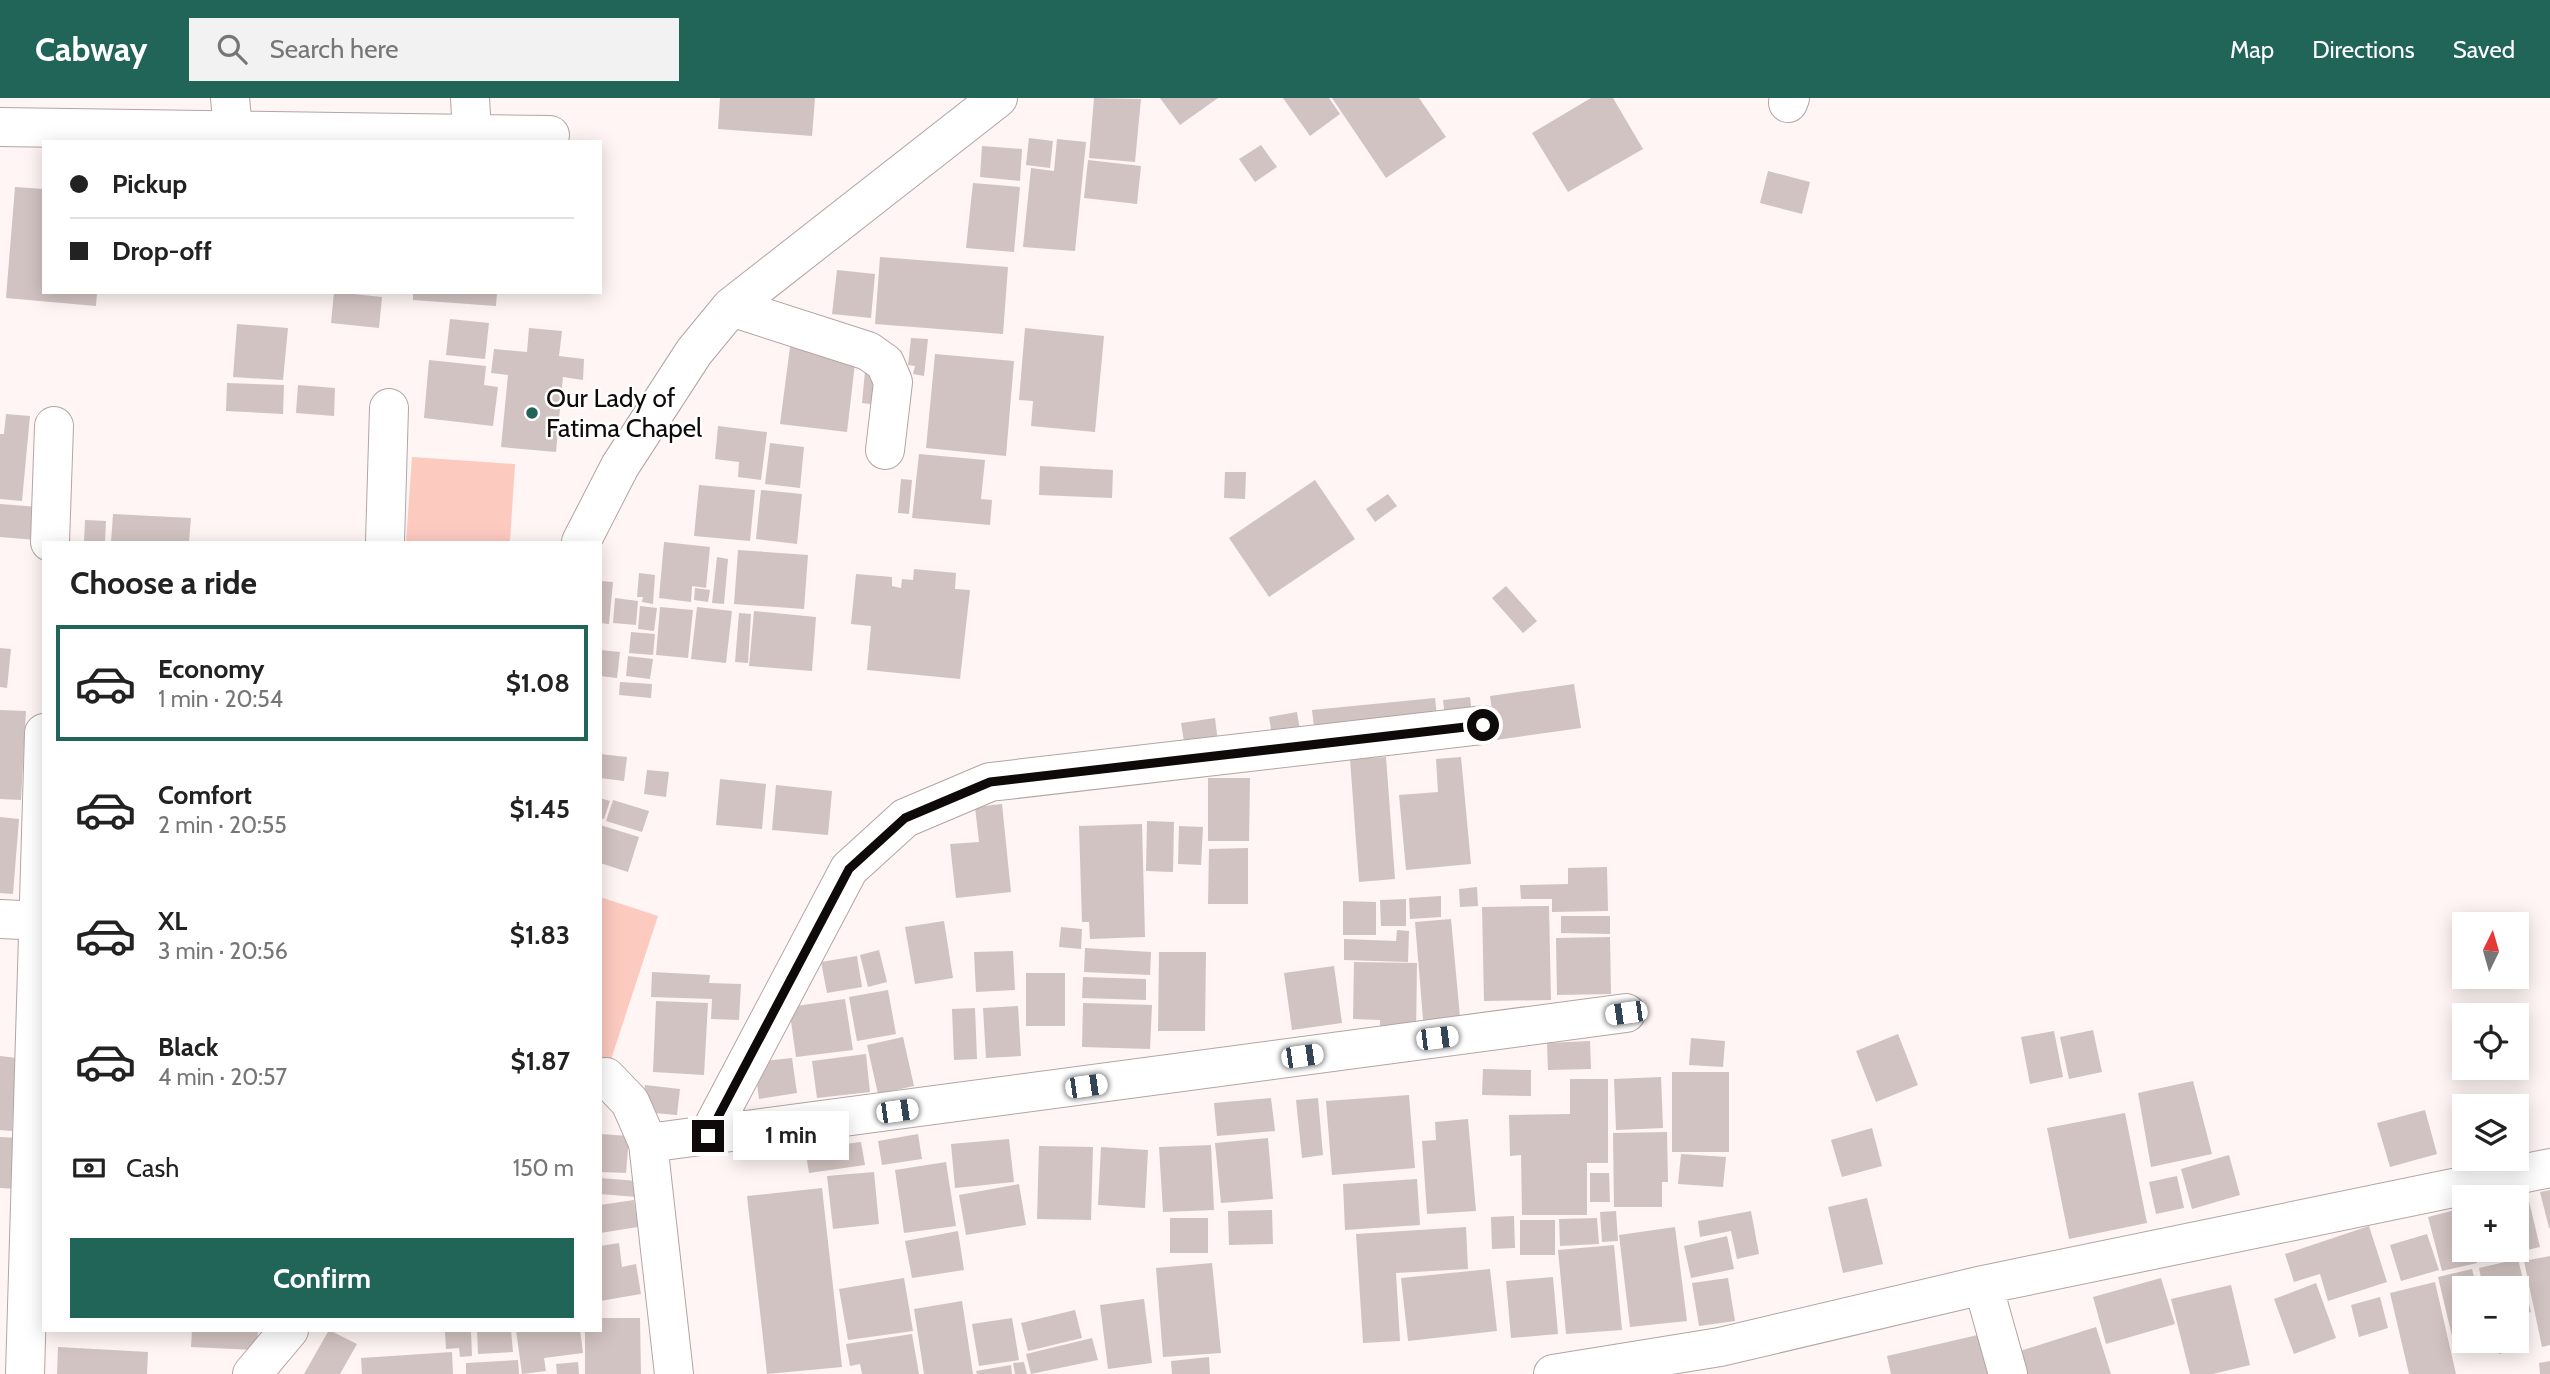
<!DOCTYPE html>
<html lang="en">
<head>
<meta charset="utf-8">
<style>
	body { margin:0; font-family:Cabin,sans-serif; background:#f2f2f2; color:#222; height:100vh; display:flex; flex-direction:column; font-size:26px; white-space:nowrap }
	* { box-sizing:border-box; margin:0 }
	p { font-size:23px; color:#767676 }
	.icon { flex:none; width:38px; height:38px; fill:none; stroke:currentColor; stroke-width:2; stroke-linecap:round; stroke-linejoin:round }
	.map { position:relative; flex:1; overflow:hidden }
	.side { position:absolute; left:42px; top:443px; width:560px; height:791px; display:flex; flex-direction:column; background:#fff; border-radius:0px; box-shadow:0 4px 18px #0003 }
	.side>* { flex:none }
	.hud { position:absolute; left:42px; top:42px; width:560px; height:154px; border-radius:0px; box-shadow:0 4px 18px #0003; display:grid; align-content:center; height:154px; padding:0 28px; background:#fff }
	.needle { width:46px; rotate:5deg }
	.tools { position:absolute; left:2452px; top:814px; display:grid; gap:14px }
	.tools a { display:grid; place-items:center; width:77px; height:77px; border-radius:0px; background:#fff; box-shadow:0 4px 18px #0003; font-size:35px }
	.end { position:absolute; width:32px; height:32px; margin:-16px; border:9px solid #0e0a09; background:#fff; box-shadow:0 0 0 4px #fff }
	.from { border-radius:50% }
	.bubble { position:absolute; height:49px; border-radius:0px; background:#fff; box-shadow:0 4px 18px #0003; font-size:23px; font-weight:800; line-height:49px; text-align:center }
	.car { position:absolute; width:21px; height:42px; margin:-21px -10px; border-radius:9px; box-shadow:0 0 5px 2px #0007; background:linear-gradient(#fff 24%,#345 0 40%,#fff 0 76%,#345 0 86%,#fff 0) }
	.hud b { display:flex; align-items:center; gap:24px; height:66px; font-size:26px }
	.hud b+b { border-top:2px solid #e0e0e0 }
	.hud i { width:18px; height:18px; background:#222 }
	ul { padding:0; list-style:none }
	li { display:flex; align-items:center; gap:21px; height:116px; margin:0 14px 10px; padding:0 14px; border:4px solid transparent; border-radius:0px }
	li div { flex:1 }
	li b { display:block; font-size:26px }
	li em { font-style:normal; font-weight:800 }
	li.current { border-color:#206558 }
	li>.icon { width:63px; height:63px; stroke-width:1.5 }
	h2 { padding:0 28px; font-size:32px; line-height:84px }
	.pay { display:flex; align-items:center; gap:18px; height:77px; padding:0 28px; font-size:26px }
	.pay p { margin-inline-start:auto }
	.primary-button { display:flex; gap:14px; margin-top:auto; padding:14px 28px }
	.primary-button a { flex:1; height:80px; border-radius:0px; background:#206558; color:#fff; font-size:28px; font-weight:800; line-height:80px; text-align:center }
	header { display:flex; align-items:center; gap:42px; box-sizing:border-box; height:98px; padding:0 35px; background:#206558; color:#fff }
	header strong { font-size:33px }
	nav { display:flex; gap:38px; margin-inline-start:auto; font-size:24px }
	.search { width:490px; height:63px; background:#f2f2f2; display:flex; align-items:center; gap:18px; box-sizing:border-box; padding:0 24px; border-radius:0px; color:#767676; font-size:26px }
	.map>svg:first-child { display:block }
	.green { fill:#fdcac0 }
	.building { fill:#d1c3c1 }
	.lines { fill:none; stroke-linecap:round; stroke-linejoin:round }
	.minor-casing { stroke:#b2a5a3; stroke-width:40 }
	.minor { stroke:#fff; stroke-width:38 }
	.route { stroke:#0e0a09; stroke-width:9 }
	.poi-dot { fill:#206558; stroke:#fff; stroke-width:2.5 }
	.labels { text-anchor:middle; stroke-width:5; stroke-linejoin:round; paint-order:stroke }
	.poi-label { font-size:26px; fill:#0e0a09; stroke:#fff; text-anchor:start }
</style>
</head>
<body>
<header>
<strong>Cabway</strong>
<div class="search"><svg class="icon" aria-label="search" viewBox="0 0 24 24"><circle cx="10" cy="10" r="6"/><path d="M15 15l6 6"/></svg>Search here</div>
<nav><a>Map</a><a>Directions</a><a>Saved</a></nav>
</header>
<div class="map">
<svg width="2550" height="1276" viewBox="0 0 2550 1276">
	<rect width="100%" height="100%" fill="#fef5f4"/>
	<!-- green -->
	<path class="green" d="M412,359L515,366L510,444H406Z
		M600,799L658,818L600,995Z"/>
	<!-- building -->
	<path class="building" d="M720,0H815L812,38L718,31Z
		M1094,0L1141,1L1135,64L1089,60Z
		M1160,0H1218L1180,27Z
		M1283,0H1329L1340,16L1310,38Z
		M1332,0H1419L1446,39L1386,80Z
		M1591,0H1613L1643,51L1568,94L1532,35Z
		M1029,40L1053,43L1050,70L1026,67Z
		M1057,41L1086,44L1075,153L1023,149L1031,70L1054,73Z
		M1261,47L1277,69L1255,84L1239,61Z
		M982,48L1022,51L1020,83L980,79Z
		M1088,62L1141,68L1137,106L1084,100Z
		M1768,73L1810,84L1802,116L1760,105Z
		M973,85L1020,89L1014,154L966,150Z
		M15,89L44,91V194H97L96,208L6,200Z
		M880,159L1008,169L1003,236L875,226Z
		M837,172L875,176L871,220L832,216Z
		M334,194L382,199L379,230L331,225Z
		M413,194H497L496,208L413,202Z
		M450,221L489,225L485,261L446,257Z
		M237,226L288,230L283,282L233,279Z
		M529,230L562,233L559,258L584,261L583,282L563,279L556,354L501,349L508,277L491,275L494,251L527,254Z
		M1025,230L1104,238L1095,334L1031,328L1033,303L1019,302Z
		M911,240L928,241L924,278L913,276L915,268L908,267Z
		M790,249L856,257L847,334L780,326Z
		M935,256L1014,263L1006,358L926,350Z
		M429,262L486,268L484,287L498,289L493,328L424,320Z
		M866,262L887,308L862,305Z
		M227,285L284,287L283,316L226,313Z
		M298,287L335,290L334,318L296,315Z
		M6,316L30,318L22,403L0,401V336H4Z
		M718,328L767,334L761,382L738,379L739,364L715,361Z
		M770,345L804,349L800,390L765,386Z
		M919,356L985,362L981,401L992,402L990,427L912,420Z
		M1040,368L1113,372L1112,400L1039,397Z
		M1225,374H1246L1245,401L1224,400Z
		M901,381L912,382L909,416L898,415Z
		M1315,382L1355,441L1269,499L1229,440Z
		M699,387L755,392L750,443L694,438Z
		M761,392L802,396L797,446L756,441Z
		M1388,396L1397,408L1375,424L1366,411Z
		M0,406L39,409L36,442L0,439Z
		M113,416L191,420L189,444H111Z
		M85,422L106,423L105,444H84Z
		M664,444L710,449L706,490L692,488L691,504L659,500Z
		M738,452L808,457L804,511L734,506Z
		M717,459L728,461L724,506L712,505Z
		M914,471L956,475L955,491L970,492L960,581L867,572L871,528L851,526L856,476L892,479V488L901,490L902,481L913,482Z
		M639,475L655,477L653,506L642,504L643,499H637Z
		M600,483L613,484L609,526L600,525Z
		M1506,488L1537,523L1523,535L1492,500Z
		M695,490L710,492L708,504L694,502Z
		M615,500L638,503L636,527L613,525Z
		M640,508L657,510L654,533L638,531Z
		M660,509L693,512L688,560L656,557Z
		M697,509L732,513L726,565L691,561Z
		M754,513L816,519L812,573L749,568Z
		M739,515L751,516L748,565L735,564Z
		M631,534L655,536L653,557L629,555Z
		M0,550L11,551L7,590L0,589Z
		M600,552L620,554L617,580L600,578Z
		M628,558L653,561L650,581L626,578Z
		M620,584L652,586L651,600L619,597Z
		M1574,586L1581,630L1496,642L1490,598Z
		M1470,599L1473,625L1446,627L1443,602Z
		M1435,600L1438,627L1315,638L1312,612Z
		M0,612L26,613L21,702L0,701Z
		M1297,614L1301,638L1273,643L1269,619Z
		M1215,620L1219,652L1186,656L1181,625Z
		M600,656L627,659L624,683L600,680Z
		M1386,659L1395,781L1359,784L1350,661Z
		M1461,659L1471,766L1406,772L1399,697L1438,694L1436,661Z
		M647,672L669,674L666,699L644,696Z
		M1208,680H1250L1249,743H1208Z
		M720,681L766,686L762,731L716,727Z
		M776,687L832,693L828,737L772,732Z
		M600,700L610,703L604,721L600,720Z
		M613,702L649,713L642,734L606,723Z
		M1002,706L1011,794L956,800L950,746L979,744L975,709Z
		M0,719L19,721L13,796L0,795Z
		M1147,723L1174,724L1173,774L1146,773Z
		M1142,726L1145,839L1090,841L1089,824H1082L1079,728Z
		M600,727L639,739L628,774L600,765Z
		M1179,728L1203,729L1201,767L1178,766Z
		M1248,750V806H1208L1209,751Z
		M1607,769L1608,813L1552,814V801H1521L1520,787L1568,786V770Z
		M1477,789L1478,808L1460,809L1459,791Z
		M1441,798V819L1410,821L1409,800Z
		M1406,801V828H1381L1380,802Z
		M1343,803L1376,804V837H1343Z
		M1549,808L1551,902L1484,903L1482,809Z
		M1561,818H1610V836L1561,835Z
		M1451,821L1461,930L1424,933L1415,824Z
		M944,823L953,880L915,886L905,829Z
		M1061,829L1082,831L1081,851L1059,849Z
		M1397,832L1409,833L1408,864L1344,862V841L1396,843Z
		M1610,839L1611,896L1557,897L1556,840Z
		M1085,850L1151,854L1150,877L1084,874Z
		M879,852L887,884L868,889L860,857Z
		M1013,853L1015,892L976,894L974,854Z
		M1159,854H1206L1205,933H1158Z
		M857,858L862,889L827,895L821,864Z
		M1354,864L1417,865L1416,938L1380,937V922L1353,921Z
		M1334,868L1342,925L1292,932L1284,875Z
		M652,874L710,877L709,885L741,886L739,922L711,921L712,901L651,899Z
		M1026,875H1065V928H1026Z
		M1083,879L1146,881V902L1082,900Z
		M888,892L896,936L857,943L849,899Z
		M845,901L853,952L796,959L789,909Z
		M656,903L708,905L704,977L653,974Z
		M1083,905L1152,907L1150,951L1082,949Z
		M1018,908L1021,958L986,960L983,910Z
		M975,910L977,961L954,962L952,911Z
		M2093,932L2102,974L2069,981L2060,939Z
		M2054,933L2063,979L2030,986L2021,939Z
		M1898,936L1918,987L1876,1004L1856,953Z
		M903,939L914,988L878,996L867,947Z
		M1691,940L1725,943L1723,969L1689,967Z
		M1590,943L1591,971L1548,972L1547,945Z
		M866,956L870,994L817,1000L812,963Z
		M0,958L17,960L12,1033L0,1032Z
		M792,960L797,995L759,1001L754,964Z
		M1483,971L1531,972V998L1482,997Z
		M1672,974H1729V1054H1672Z
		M1661,979L1663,1030L1616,1032L1614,981Z
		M1570,981H1608V1065H1587V1117H1522L1521,1057L1510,1058L1509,1017L1570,1016Z
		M2193,983L2212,1056L2151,1069L2138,995Z
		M645,987L680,991L677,1017L642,1014Z
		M1409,997L1415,1070L1332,1077L1326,1003Z
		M1271,1000L1275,1033L1217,1038L1214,1005Z
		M1318,1000L1323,1057L1302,1060L1296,1002Z
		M2425,1012L2437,1056L2390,1069L2377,1025Z
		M2125,1015L2147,1125L2069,1141L2047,1030Z
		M1468,1021L1476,1113L1427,1116L1422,1043L1436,1042L1435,1024Z
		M1872,1030L1882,1068L1842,1079L1831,1042Z
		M1667,1034L1668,1084H1662V1109H1614L1613,1035Z
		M600,1036L629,1038L626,1075L600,1074Z
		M918,1036L922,1061L882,1067L878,1043Z
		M0,1039L20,1040L18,1091L0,1090Z
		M1268,1040L1273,1101L1221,1105L1215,1045Z
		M1009,1041L1014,1084L955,1090L951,1046Z
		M861,1044L865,1067L809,1075L805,1051Z
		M1211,1047L1214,1112L1163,1114L1159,1049Z
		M1039,1048L1093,1049L1091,1122L1037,1121Z
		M1101,1049L1148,1052L1145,1110L1098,1107Z
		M1681,1056L1726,1059L1723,1089L1678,1086Z
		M2229,1057L2240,1097L2192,1111L2181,1071Z
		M946,1064L956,1128L904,1135L895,1072Z
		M874,1074L879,1126L833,1131L827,1078Z
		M1590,1075H1609L1610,1104H1590Z
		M2177,1078L2184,1110L2156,1116L2149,1084Z
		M600,1080L637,1083L636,1099L600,1096Z
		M1417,1081L1420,1127L1345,1132L1343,1086Z
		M1019,1086L1026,1127L966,1137L959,1097Z
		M822,1090L842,1269L767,1276L747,1098Z
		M2550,1092V1130H2549L2540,1094Z
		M2527,1095L2540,1149L2483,1162L2480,1152H2516V1097Z
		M1867,1100L1883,1166L1843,1175L1828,1109Z
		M634,1102L638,1129L600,1135V1107Z
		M2463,1110L2464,1152H2474L2477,1165L2442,1173L2428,1119Z
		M1272,1112L1273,1146L1229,1147L1228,1113Z
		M1616,1113L1618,1143L1602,1144L1600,1114Z
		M1751,1113L1759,1156L1737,1161L1731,1133L1700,1139L1698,1123Z
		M1514,1118L1515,1150L1492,1151L1491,1119Z
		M1170,1120H1208V1155H1170Z
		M1597,1120L1599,1146L1560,1148L1559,1121Z
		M1520,1122H1555V1157H1520Z
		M2369,1128L2387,1184L2328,1203L2320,1176L2294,1184L2285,1156Z
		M1466,1129L1468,1171L1396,1175L1400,1243L1363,1245L1356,1136Z
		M1675,1129L1687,1223L1630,1229L1619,1137Z
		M958,1133L964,1172L912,1180L905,1143Z
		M2427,1136L2439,1172L2401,1183L2390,1147Z
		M1727,1138L1734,1171L1691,1180L1684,1148Z
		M619,1145L622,1169L636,1166L641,1196L600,1203V1148Z
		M1614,1147L1622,1232L1566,1236L1558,1152Z
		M2550,1158V1247L2542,1249L2524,1163Z
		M2518,1161L2531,1214L2516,1218V1190H2483L2479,1170Z
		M1212,1165L1221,1255L1163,1259L1156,1170Z
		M1490,1171L1497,1233L1408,1243L1401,1180Z
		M2472,1171L2477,1190H2464V1236L2452,1238L2438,1179Z
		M1553,1179L1558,1236L1511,1240L1506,1183Z
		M904,1180L913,1233L848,1242L839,1191Z
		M1728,1180L1735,1223L1699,1228L1692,1185Z
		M2161,1180L2175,1226L2106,1246L2093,1199Z
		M2435,1184L2456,1276H2409L2390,1195Z
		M2316,1185L2336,1240L2294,1256L2274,1201Z
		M2231,1187L2250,1267L2213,1276H2190L2171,1201Z
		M2380,1199L2388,1230L2359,1239L2351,1207Z
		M1144,1201L1152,1265L1108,1271L1100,1207Z
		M962,1203L973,1276H924L914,1211Z
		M1075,1212L1082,1240L1028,1253L1021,1225Z
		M600,1220H640L641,1276H585V1232H600Z
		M1012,1220L1019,1262L979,1268L972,1226Z
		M2516,1224H2519L2526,1248L2499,1256L2495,1242H2516Z
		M2096,1229L2111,1276H2027L2020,1253Z
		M192,1232H258L257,1252L191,1249Z
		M329,1232L357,1246L340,1276H304Z
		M477,1232H511L513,1254L478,1256Z
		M516,1232H580L583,1255L544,1260L546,1273L522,1276Z
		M471,1233L472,1258L460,1259L459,1250L446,1251L445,1234Z
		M912,1236L919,1276H862L860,1266L850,1268L846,1246Z
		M1982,1236L1990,1276H1891L1887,1258Z
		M1092,1240L1098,1262L1031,1276L1026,1256Z
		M58,1249L148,1254L147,1276H57Z
		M452,1254L453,1276H362L361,1260Z
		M1209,1259L1210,1276H1172L1171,1263Z
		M518,1262L519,1276H466V1265Z
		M2550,1263V1276H2540L2539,1265Z
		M578,1264L579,1276H557L556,1266Z
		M1024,1264L1027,1276H1015L1013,1265Z
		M1011,1267L1012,1276H977L976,1273Z"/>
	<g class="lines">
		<defs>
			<path id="minor" d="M230,0L233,32
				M470,0L472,35
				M1788,5L1790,0
				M0,29L550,37
				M731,209L868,253L885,265L893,284L885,352
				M50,444L54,328
				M385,444L389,310
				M581,444L620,368L694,254L731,209L998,0
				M0,821L44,823
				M606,979L630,1004L648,1045
				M708,1038L849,771L905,720L990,684L1483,627
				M1983,1187L2008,1276
				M25,1276L44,635
				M252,1276L289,1232
				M674,1276L648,1045L1626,915
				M1553,1276L1720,1249L1983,1187L2550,1070"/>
		</defs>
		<!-- minor casing -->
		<use href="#minor" class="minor-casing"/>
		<!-- minor -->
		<use href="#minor" class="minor"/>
	</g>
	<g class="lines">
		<!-- route -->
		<path class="route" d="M708,1038L849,771L905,720L990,684L1483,627"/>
	</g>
	<!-- markers -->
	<circle class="poi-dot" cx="532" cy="315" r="7"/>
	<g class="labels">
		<!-- poi labels -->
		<g class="poi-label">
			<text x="546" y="309">Our Lady of<tspan x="546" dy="30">Fatima Chapel</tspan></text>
		</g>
	</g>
</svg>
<div class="tools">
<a><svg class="needle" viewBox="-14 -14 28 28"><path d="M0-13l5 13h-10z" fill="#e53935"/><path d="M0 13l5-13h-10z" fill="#767676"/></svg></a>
<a><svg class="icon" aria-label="locate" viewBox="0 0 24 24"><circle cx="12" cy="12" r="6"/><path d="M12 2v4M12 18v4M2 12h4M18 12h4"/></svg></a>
<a><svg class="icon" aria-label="layers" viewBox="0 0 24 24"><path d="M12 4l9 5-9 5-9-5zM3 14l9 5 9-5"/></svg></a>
<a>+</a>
<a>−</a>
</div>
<i class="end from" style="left:1483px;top:627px"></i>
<i class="end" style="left:708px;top:1038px"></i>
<div class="bubble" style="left:733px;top:1013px;width:116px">1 min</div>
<i class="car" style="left:1626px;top:915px;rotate:262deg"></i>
<i class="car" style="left:1437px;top:940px;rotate:83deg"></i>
<i class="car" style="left:1302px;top:958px;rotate:82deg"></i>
<i class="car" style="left:1086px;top:988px;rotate:82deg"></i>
<i class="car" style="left:897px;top:1013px;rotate:82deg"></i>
<div class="hud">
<b><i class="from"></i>Pickup</b>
<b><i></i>Drop-off</b>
</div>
<section class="side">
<h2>Choose a ride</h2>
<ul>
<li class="current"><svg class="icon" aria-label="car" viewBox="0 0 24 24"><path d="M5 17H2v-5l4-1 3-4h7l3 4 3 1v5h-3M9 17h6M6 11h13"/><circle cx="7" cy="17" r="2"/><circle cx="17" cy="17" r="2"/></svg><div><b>Economy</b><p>1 min · 20:54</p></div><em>$1.08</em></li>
<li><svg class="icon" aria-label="car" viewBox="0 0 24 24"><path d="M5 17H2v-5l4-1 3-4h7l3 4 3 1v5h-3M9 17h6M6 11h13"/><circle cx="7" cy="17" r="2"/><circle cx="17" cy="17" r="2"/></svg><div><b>Comfort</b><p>2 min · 20:55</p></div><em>$1.45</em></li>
<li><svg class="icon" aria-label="car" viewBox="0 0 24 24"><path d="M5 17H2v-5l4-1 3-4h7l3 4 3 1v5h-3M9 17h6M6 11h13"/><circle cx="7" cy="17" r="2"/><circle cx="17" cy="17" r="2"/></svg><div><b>XL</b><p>3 min · 20:56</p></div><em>$1.83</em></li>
<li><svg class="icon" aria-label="car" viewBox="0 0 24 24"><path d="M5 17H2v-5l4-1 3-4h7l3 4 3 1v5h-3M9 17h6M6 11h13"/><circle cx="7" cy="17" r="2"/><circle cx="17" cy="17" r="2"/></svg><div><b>Black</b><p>4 min · 20:57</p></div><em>$1.87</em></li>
</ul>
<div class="pay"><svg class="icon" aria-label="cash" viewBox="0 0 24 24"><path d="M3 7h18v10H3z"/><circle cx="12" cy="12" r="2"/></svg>Cash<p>150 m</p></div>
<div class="primary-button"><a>Confirm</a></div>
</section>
</div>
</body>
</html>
